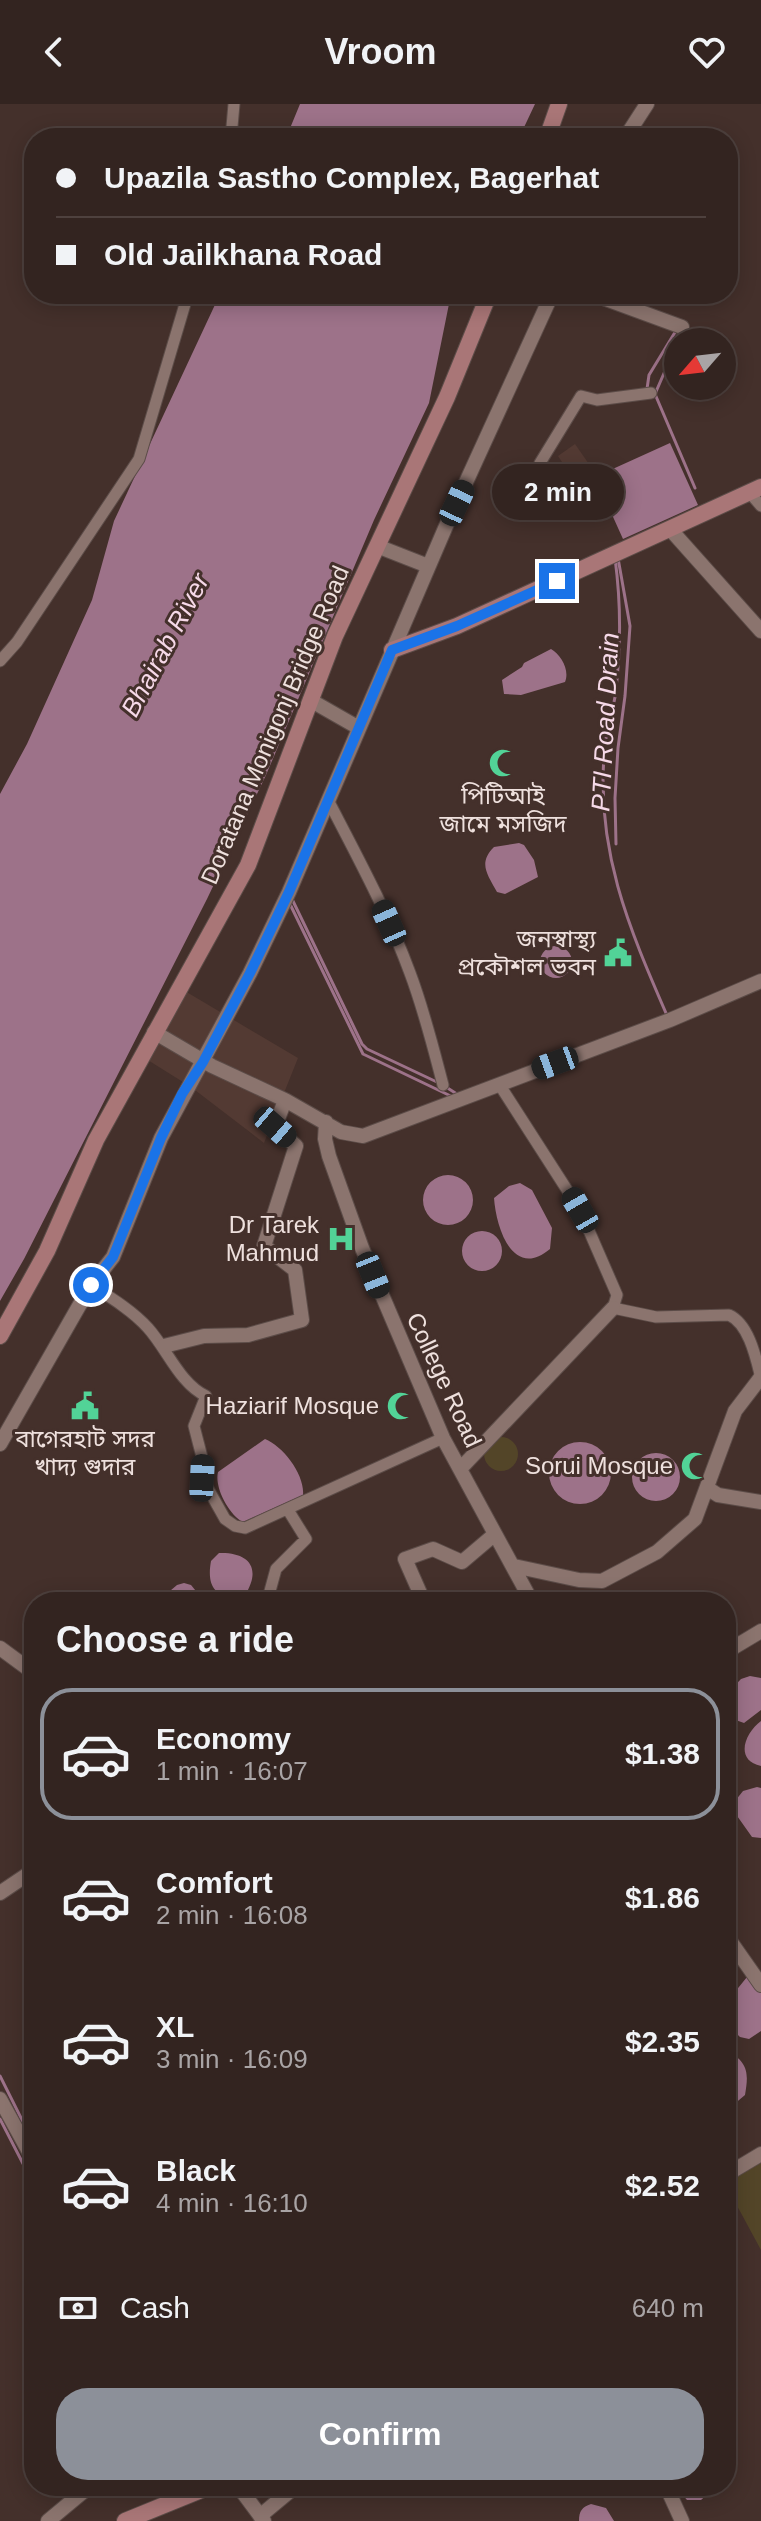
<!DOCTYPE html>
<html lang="en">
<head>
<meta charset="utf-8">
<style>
	body { margin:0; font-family:Helvetica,"Noto Sans Bengali",sans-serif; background:#3b2c29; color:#f1f3f6; height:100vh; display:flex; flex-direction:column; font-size:30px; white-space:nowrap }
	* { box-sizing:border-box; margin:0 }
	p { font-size:26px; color:#a9a4a5 }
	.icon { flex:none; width:44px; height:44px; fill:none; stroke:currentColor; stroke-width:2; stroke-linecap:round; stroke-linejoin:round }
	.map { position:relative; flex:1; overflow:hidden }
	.details { position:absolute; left:24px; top:1488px; width:712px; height:904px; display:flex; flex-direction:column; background:#332420; border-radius:32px; box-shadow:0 4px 20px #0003,0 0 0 2px #4e413e }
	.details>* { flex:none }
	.hud { position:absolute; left:24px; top:24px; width:714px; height:176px; border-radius:32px; box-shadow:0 4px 20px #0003,0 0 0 2px #4e413e; display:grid; align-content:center; height:176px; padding:0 32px; background:#332420 }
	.needle { width:52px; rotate:242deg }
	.fabs { position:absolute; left:664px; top:224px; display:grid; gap:16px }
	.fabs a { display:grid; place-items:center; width:72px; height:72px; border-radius:50%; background:#332420; box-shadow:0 4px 20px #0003,0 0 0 2px #4e413e; font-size:40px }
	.end { position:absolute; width:36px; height:36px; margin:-18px; border:10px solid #1a73e8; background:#fff; box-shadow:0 0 0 4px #fff }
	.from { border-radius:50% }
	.bubble { position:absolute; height:56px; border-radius:28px; background:#332420; box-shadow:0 4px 20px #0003,0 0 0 2px #4e413e; font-size:26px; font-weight:700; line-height:56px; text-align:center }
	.car { position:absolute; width:24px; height:48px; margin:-24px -12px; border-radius:10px; box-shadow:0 0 6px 2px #0007; background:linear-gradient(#222 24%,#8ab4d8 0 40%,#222 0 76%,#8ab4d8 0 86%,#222 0) }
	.hud b { display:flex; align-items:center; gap:28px; height:76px; font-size:30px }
	.hud b+b { border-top:2px solid #4e413e }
	.hud i { width:20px; height:20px; background:#f1f3f6 }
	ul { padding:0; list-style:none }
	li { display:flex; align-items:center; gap:24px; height:132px; margin:0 16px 12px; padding:0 16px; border:4px solid transparent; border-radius:32px }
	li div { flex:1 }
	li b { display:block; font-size:30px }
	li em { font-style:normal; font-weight:700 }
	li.selected { border-color:#8c9099 }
	li>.icon { width:72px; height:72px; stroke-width:1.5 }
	h2 { padding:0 32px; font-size:36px; line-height:96px }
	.pay { display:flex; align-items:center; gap:20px; height:88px; padding:0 32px; font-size:30px }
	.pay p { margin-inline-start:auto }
	.cta { display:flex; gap:16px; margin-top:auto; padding:16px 32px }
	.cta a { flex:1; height:92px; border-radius:32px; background:#8c9099; color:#fff; font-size:32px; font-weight:700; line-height:92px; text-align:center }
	header { display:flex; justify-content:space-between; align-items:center; height:104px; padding:0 32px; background:#332420; font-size:36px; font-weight:700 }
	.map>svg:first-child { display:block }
	.built { fill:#533a33 }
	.green { fill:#534528 }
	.water { fill:#9d7289 }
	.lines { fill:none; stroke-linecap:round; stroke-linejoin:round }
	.stream { stroke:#9d7289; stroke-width:3 }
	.minor-casing { stroke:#5c4c48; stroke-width:13 }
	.tertiary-casing { stroke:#5c4c48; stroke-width:16 }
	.secondary-casing { stroke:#5c4c48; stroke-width:18 }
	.minor { stroke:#8b746e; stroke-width:11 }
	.tertiary { stroke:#8b746e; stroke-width:14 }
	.secondary { stroke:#a97677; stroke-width:16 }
	.route { stroke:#1a73e8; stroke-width:10 }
	.labels { text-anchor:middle; stroke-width:6; stroke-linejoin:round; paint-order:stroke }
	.street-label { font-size:24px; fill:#eee0dd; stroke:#44302b }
	.poi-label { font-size:24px; fill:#eee0dd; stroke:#44302b; text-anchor:end }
	.water-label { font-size:26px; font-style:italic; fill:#f6d9e8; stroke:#44302b }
</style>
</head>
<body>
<header><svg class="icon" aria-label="back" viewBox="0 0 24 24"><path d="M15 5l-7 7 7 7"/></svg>Vroom<svg class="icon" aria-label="heart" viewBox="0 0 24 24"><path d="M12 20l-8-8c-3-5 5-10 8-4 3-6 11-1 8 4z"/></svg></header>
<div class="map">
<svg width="761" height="2417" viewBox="0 0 761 2417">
	<rect width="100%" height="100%" fill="#44302b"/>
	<!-- built -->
	<path class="built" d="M575,340L591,363L574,376L558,352Z
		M173,880L298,954L264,1039L191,983L135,948Z"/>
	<!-- green -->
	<path class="green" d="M484 1350a17 17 0 1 1 34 0a17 17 0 1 1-34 0Z
		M761,2054V2146L735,2098L727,2075Z"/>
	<!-- water -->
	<path class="water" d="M300,0H535L519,34H286Z
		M220,190H451L429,299L374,416L266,671L207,795L24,1155L0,1197V690L27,640L92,496L114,417Z
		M670,339L698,401L623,435L595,373Z
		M551,545C561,551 570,566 565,578L521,591L504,590L502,576L522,563L524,559Z
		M519,739L524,741L534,756L538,773L505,790L497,788C487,770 478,759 494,743Z
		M540 858a16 16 0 1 1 32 0a16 16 0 1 1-32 0Z
		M423 1096a25 25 0 1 1 50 0a25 25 0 1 1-50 0Z
		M520,1079L532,1086L552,1124L550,1145C513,1176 496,1124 494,1094L509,1082Z
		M462 1147a20 20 0 1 1 40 0a20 20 0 1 1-40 0Z
		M265,1335C283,1342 305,1371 303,1391L243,1418C229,1411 214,1383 218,1368Z
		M549 1369a31 31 0 1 1 62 0a31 31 0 1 1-62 0Z
		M632 1373a24 24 0 1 1 48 0a24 24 0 1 1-48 0Z
		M219,1449C249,1448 262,1464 245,1491C217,1496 206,1485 211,1457Z
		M184,1479L191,1481L205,1498H157L177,1481Z
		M750,1572L761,1574V1606L744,1619L730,1614L726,1605V1591L741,1575Z
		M761,1617V1662C734,1656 745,1629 761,1617Z
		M757,1683L761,1684V1734L752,1733L735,1709V1697L743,1687Z
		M747,1873L761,1886V1927L749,1935L740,1933L726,1919V1899Z
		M726,1946C748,1958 749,1968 745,1991L726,2007Z
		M675,2382H717L701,2396H687Z
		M591,2400L606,2404L614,2417H579C579,2407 582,2403 591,2400Z"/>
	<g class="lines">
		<!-- stream -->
		<path class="stream" d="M668,260L655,290L695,384
			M647,285L649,271L677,225
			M615,454C621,499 621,547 615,593C612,609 607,625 605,641C594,744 629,824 669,916L457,995L363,950L288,796L394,547L473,517Z
			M616,740L615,694L618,644L625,592L630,522L618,454
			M292,795L362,940L367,945L439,979
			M446,983L460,992
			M0,1972L34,2040
			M0,2015L34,2081"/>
		<defs>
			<path id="minor" d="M231,34L234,0
				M540,359L581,292L597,296L651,289
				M749,388L761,402
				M0,557L17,538L139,355L188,190
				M328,696C357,752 388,809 410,869C424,906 433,943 443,981
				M499,980L580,1106L617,1191L613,1204L656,1213L729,1211C749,1220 756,1254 761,1274
				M91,1181C110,1193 133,1207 148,1224C167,1245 180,1280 206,1292L194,1322L203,1357L202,1374L225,1415L235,1422L245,1424L443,1334
				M267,1498L276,1465L306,1435L288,1406"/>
			<path id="tertiary" d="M625,34L647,0
				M592,190L682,223
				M670,425L761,527
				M377,442L428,462
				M310,596L359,624
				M154,928L212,962L285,996L341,1028L363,1032L670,916L761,877
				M326,1018L325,1035L329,1052L362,1144L443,1334L532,1498
				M164,1242L204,1232L248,1231L302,1216L295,1166L264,1142L296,1042L275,1023L285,996
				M0,1340L91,1181L113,1153L161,1034L250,869L289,788L446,422L552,190
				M461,1364L613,1204
				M707,1384L718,1391L761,1398
				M514,1462L579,1476L602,1477L657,1448L695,1415L735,1307L761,1273
				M424,1498L405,1455L433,1445L462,1458L495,1430
				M0,1544L34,1569
				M726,1548L761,1527
				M0,1789L34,1766
				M726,1831L761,1881
				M0,1995L34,2057
				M726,2071L761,2050
				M238,2382L264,2417
				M666,2382L682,2417
				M260,2412L296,2382
				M48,2417L90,2382"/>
			<path id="secondary" d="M547,34L559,0
				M392,546L457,522L761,383
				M0,1232L47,1147L96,1036L248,761L335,532L447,293L489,190
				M125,2417L211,2382"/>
		</defs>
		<!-- minor casing -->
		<use href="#minor" class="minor-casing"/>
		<!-- tertiary casing -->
		<use href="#tertiary" class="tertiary-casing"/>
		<!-- secondary casing -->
		<use href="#secondary" class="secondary-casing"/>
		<!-- minor -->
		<use href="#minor" class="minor"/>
		<!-- tertiary -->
		<use href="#tertiary" class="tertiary"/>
		<!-- secondary -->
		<use href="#secondary" class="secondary"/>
	</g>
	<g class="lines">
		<!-- route -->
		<path class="route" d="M91,1181L113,1153L161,1034L182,990L203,958L250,869L289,788L392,546L457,522L557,477"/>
	</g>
	<!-- icons -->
	<defs>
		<symbol id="mosque-bare" viewBox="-9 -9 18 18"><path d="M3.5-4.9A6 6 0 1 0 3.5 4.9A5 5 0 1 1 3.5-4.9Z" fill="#52d397" stroke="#44302b" stroke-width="2.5" paint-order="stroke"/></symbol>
		<symbol id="civic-bare" viewBox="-9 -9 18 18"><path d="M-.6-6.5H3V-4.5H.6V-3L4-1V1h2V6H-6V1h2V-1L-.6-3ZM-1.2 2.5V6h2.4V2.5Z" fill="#52d397" stroke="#44302b" stroke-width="2.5" paint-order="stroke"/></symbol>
		<symbol id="hospital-bare" viewBox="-9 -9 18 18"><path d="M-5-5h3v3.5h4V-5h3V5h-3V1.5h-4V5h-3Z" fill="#52d397" stroke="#44302b" stroke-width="2.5" paint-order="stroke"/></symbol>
	</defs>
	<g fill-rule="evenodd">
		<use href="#mosque-bare" x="483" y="639" width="40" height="40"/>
		<use href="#civic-bare" x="598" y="829" width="40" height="40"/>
		<use href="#hospital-bare" x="321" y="1115" width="40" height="40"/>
		<use href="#civic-bare" x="65" y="1282" width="40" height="40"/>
		<use href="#mosque-bare" x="381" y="1282" width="40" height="40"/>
		<use href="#mosque-bare" x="675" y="1342" width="40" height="40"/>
	</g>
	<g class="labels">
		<!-- street labels -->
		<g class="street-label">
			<text transform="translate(275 621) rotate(-67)" y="8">Doratana Monigonj Bridge Road</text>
			<text transform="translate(444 1276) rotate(65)" y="8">College Road</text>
		</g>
		<!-- poi labels -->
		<g class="poi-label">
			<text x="503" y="700" text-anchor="middle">পিটিআই<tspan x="503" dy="28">জামে মসজিদ</tspan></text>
			<text x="596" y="843">জনস্বাস্থ্য<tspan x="596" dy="28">প্রকৌশল ভবন</tspan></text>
			<text x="319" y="1129">Dr Tarek<tspan x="319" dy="28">Mahmud</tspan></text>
			<text x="379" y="1310">Haziarif Mosque</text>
			<text x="85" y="1343" text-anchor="middle">বাগেরহাট সদর<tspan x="85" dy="28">খাদ্য গুদার</tspan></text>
			<text x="673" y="1370">Sorui Mosque</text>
		</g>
		<!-- water labels -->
		<g class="water-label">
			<text transform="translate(165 541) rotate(-62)" y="9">Bhairab River</text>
			<text transform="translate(605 618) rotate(-87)" y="9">PTI Road Drain</text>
		</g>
	</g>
</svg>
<div class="fabs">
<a><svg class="needle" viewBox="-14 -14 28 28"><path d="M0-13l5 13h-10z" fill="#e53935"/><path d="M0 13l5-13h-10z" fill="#a9a4a5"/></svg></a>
</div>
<i class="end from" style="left:91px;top:1181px"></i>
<i class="end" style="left:557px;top:477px"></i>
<div class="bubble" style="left:492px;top:360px;width:132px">2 min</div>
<i class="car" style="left:457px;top:399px;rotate:25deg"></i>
<i class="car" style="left:389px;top:819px;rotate:336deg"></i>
<i class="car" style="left:555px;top:959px;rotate:250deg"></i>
<i class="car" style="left:275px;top:1023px;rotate:131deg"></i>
<i class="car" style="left:580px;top:1106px;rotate:330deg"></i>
<i class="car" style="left:373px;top:1171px;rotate:158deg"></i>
<i class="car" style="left:202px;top:1374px;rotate:3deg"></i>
<div class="hud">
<b><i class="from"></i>Upazila Sastho Complex, Bagerhat</b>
<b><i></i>Old Jailkhana Road</b>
</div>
<section class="details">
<h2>Choose a ride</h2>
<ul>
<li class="selected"><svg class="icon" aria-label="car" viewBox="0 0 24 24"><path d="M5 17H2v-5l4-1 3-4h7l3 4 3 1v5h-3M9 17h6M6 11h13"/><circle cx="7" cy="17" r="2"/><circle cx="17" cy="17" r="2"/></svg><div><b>Economy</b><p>1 min · 16:07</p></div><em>$1.38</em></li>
<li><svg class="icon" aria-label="car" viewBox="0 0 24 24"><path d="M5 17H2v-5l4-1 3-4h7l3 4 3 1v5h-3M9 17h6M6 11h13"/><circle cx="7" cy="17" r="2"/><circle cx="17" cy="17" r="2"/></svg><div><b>Comfort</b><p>2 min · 16:08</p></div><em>$1.86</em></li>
<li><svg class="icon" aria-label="car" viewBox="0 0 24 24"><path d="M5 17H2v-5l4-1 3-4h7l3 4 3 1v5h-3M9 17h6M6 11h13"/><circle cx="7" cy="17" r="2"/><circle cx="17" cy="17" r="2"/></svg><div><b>XL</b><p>3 min · 16:09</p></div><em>$2.35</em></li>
<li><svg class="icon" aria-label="car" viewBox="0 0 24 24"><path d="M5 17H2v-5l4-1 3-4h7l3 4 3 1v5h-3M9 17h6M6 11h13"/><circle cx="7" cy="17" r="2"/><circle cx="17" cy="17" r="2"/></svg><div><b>Black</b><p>4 min · 16:10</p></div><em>$2.52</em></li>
</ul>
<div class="pay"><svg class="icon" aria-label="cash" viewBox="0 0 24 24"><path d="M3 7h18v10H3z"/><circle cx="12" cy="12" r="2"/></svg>Cash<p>640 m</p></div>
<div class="cta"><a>Confirm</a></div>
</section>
</div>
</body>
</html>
